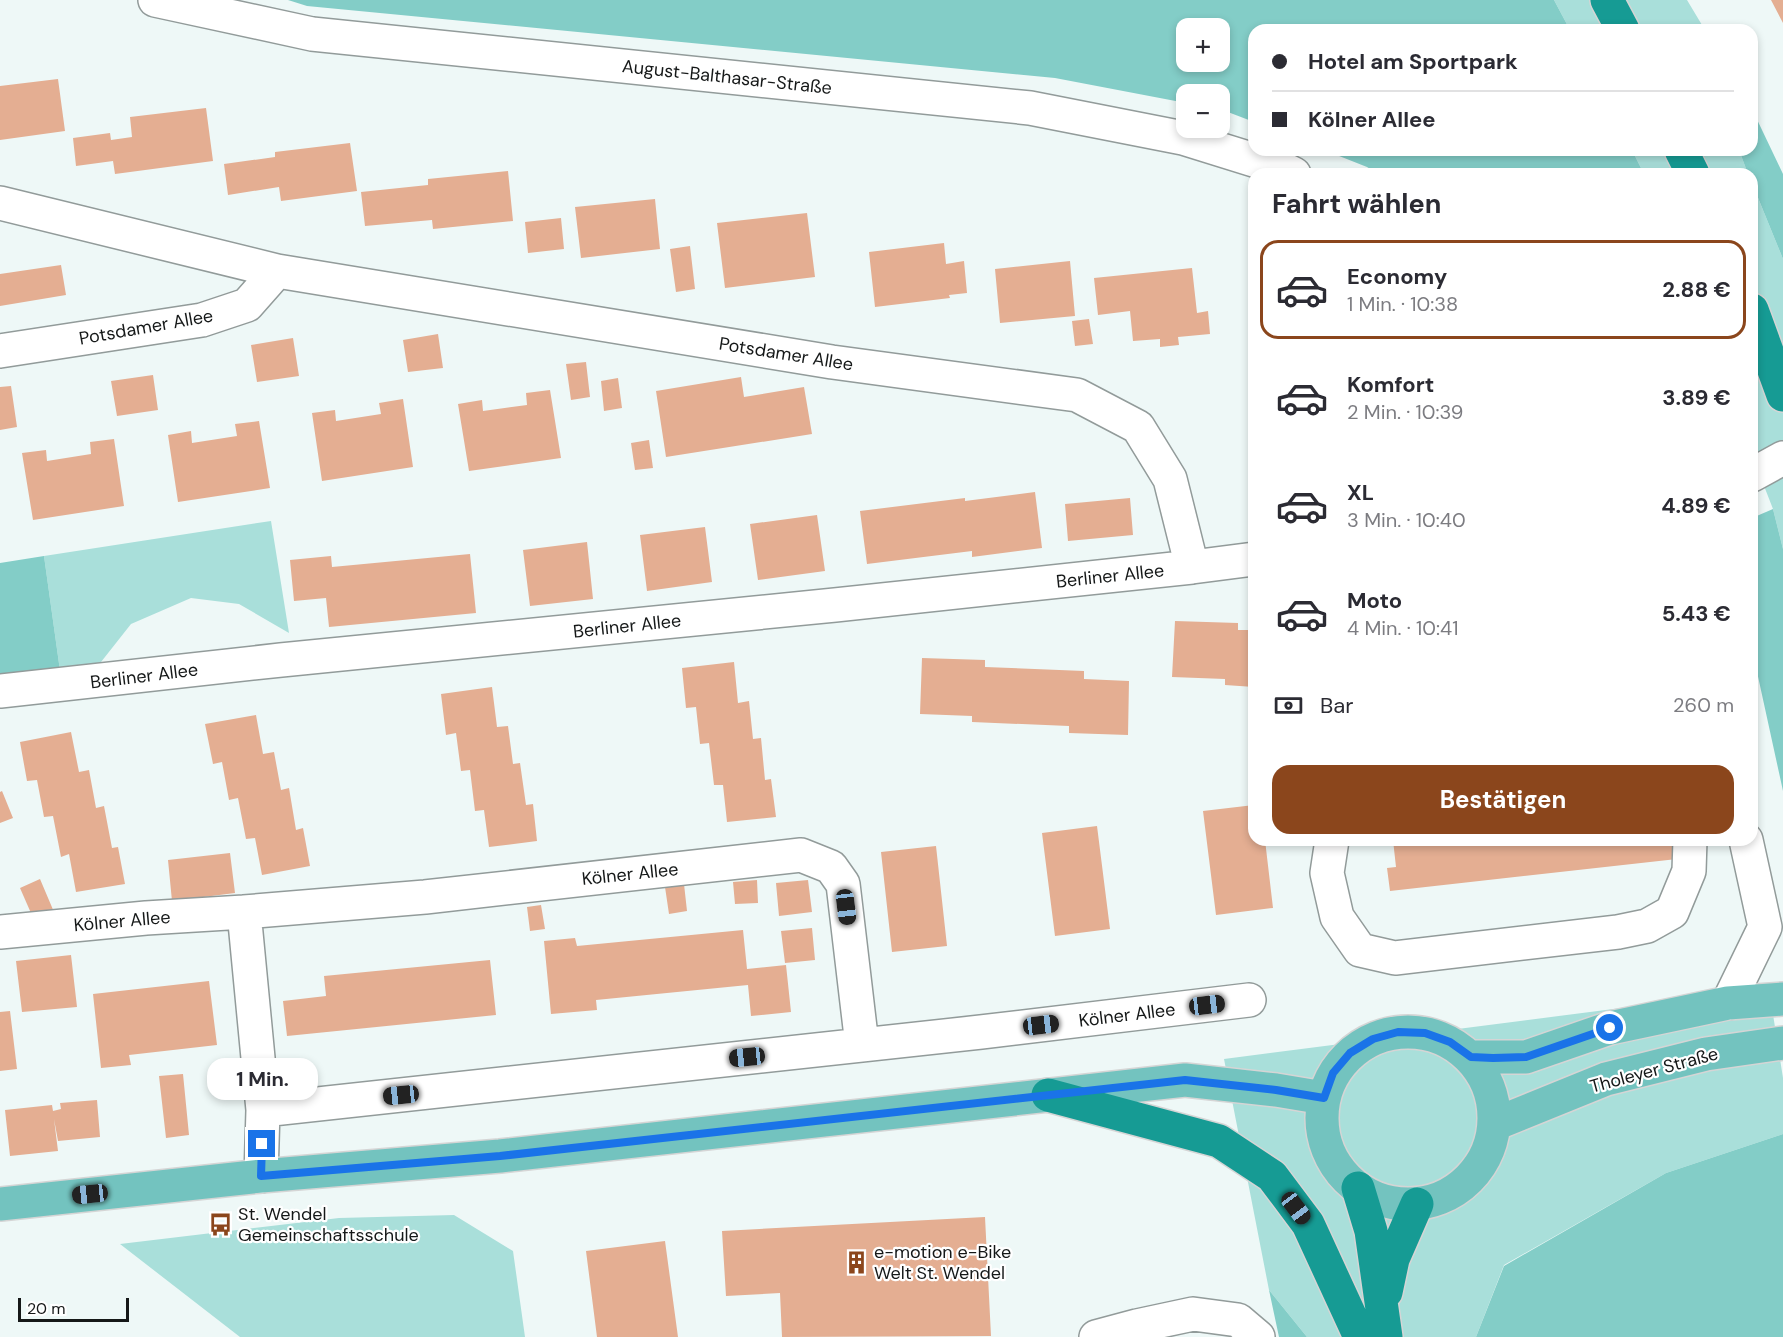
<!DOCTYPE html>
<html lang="de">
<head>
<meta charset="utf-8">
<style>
	body { margin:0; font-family:"DM Sans",sans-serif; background:#f7f7f7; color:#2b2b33; height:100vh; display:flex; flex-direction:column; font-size:22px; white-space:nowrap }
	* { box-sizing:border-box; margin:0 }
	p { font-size:20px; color:#7c7c81 }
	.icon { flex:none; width:33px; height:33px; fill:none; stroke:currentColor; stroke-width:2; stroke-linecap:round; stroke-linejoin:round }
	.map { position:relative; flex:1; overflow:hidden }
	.details { position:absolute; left:1248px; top:168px; width:510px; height:678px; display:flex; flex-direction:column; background:#fff; border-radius:18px; box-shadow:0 3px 9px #0003 }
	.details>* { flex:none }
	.hud { position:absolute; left:1248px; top:24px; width:510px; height:132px; border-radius:18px; box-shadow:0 3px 9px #0003; display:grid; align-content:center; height:132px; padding:0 24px; background:#fff }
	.fabs { position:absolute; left:1176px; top:18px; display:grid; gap:12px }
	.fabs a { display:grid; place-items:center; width:54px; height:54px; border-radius:12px; background:#fff; box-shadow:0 3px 9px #0003; font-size:30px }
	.scale { position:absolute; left:18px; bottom:15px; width:111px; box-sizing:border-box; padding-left:6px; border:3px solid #151818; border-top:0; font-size:16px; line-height:21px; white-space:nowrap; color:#151818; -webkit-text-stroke:4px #fff; paint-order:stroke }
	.end { position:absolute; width:27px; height:27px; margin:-14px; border:8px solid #1a73e8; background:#fff; box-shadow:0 0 0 3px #fff }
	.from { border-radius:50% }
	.bubble { position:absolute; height:42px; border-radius:18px; background:#fff; box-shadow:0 3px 9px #0003; font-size:20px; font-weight:700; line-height:42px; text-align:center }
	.car { position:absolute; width:18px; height:36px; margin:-18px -9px; border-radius:8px; box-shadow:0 0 4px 2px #0007; background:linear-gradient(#222 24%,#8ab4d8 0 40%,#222 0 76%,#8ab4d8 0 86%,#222 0) }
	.hud b { display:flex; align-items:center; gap:21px; height:57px; font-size:22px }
	.hud b+b { border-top:2px solid #e1e1e2 }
	.hud i { width:15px; height:15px; background:#2b2b33 }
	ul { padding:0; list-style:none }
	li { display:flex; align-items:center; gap:18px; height:99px; margin:0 12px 9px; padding:0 12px; border:3px solid transparent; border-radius:18px }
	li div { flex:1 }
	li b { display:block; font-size:22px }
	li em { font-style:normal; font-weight:700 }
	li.on { border-color:#8b461c }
	li>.icon { width:54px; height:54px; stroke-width:1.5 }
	h2 { padding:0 24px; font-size:27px; line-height:72px }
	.pay { display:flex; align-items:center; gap:15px; height:66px; padding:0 24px; font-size:22px }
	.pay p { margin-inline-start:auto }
	.button { display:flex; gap:12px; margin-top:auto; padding:12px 24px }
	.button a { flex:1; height:69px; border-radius:18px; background:#8b461c; color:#fff; font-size:24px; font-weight:700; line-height:69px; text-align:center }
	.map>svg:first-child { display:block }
	.green { fill:#a9dfda }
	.forest { fill:#83cdc7; fill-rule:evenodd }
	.building { fill:#e4ae92 }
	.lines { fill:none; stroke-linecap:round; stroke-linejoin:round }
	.minor-casing { stroke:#929b9a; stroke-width:36 }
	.major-casing { stroke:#d5d5d5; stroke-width:36 }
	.highway-casing { stroke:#d5d5d5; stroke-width:36 }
	.minor { stroke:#fff; stroke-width:33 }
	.major { stroke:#73c3bf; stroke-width:33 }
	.highway { stroke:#169b94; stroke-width:33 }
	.route { stroke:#1a73e8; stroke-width:8 }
	.labels { text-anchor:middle; stroke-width:4.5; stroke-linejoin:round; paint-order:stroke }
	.street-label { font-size:18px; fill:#151818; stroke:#fff }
	.poi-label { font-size:18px; fill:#151818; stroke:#fff; text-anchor:start }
</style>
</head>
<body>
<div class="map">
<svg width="1783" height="1337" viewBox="0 0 1783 1337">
	<rect width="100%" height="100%" fill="#eef8f7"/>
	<!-- green -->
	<path class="green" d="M1554,0H1687L1705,30H1570Z
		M1632,150H1739L1748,174H1644Z
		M1752,183L1783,259V549L1773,509L1752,455Z
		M271,521L289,633L239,604L191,598L131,624L101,662L62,685L44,556Z
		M1769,989L1783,1078V1134L1666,1173L1504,1265L1476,1337H1307L1269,1290L1224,1059Z
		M454,1215L513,1251L525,1337H240L120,1244L339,1218Z"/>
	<!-- forest -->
	<path class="forest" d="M288,0H1554L1570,30H1254V122L1220,109V94H1186V103L1055,78L307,6ZM1220,28V62H1186V28Z
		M1752,109L1783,174V259L1752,183V174H1748L1739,150H1752Z
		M1324,150H1632L1644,174H1378L1367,167Z
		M1773,509L1783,549V791L1752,649V518Z
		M44,556L62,685L0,691V563Z
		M1783,1134V1337H1476L1504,1266L1666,1173Z
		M1269,1290L1307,1337H1279Z"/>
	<!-- building -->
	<path class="building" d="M1771,0H1783V23Z
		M58,79L65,131L0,140V86Z
		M206,108L213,161L115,174L113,161L76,166L73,138L110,133L111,140L132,137L130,117Z
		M350,143L357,191L281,201L279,187L228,195L224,164L275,157V152Z
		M508,171L513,221L433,229L432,220L365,226L361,192L428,185V179Z
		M655,199L660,249L581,258L575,207Z
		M807,213L815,277L725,288L717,223Z
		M561,218L564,249L528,253L525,222Z
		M944,243L946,264L964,261L967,293L949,295L950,298L875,307L869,252Z
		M690,246L695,289L676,292L670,249Z
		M1070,261L1075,316L1000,323L995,269Z
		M61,265L66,295L0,306V274Z
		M1192,268L1197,313L1208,311L1210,334L1178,337L1179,345L1160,347V339L1133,341L1130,311L1098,315L1094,278Z
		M1089,319L1093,344L1075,346L1072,321Z
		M438,334L443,368L408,372L403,340Z
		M293,338L299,376L257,382L251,345Z
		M586,362L590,397L571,400L566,364Z
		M153,375L158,410L117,416L111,381Z
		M741,377L744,397L804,387L812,434L666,457L656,391Z
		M618,378L622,408L604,411L601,381Z
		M11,386L17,427L0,430V387Z
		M550,390L561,458L469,471L458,404L482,400L483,411L527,405L526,393Z
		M403,399L413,467L322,481L312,413L335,410L336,421L381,414L379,403Z
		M259,421L270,488L178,502L168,435L191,431L192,443L237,436L235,424Z
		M114,439L124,506L33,520L22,453L46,450L47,461L91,454L90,442Z
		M649,440L653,468L635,470L631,443Z
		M1035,492L1042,548L972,557V551L867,564L860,511L965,498V501Z
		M1130,498L1133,535L1068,541L1065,504Z
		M817,515L825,571L758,580L750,524Z
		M705,527L712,582L647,591L640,535Z
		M587,542L593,599L530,606L523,550Z
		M470,554L476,613L329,627L326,598L294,601L290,560L331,556L332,567Z
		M1175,621L1238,623V630H1254V687L1225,685V679L1172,677Z
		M922,658L985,660V667L1084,671V679L1129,681L1128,735L1069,733V726L972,722V716L920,714Z
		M734,662L738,703L749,701L753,739L761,738L765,780L771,779L776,817L727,822L723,785H714L709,743L700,744L696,707L686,708L682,668Z
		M492,687L497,727L508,726L513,764L520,763L526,805L533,804L537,841L489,847L484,810L475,811L470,770L461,771L456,733L446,735L441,694Z
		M256,715L263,754L274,752L281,790L289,788L296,830L303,828L310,866L262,875L255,838L246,839L238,798L229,800L222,762L213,764L205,724Z
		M71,732L79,772L89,770L96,808L104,806L112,848L118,847L125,884L76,892L69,854L61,857L53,816L44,817L37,780L27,781L20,742Z
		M2,791L13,818L0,823V792Z
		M1254,805V840H1265L1273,908L1216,915L1203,811Z
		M1097,826L1110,929L1055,936L1042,833Z
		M1393,840H1675L1677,859L1390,891L1387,868L1396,867Z
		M936,846L947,946L892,952L881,852Z
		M230,853L235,893L172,901L168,860Z
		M40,879L54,912L34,920L20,888Z
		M757,880L758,903L735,904L733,882Z
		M808,880L812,912L779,916L776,883Z
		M684,884L687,911L669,914L665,887Z
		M541,905L545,929L530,931L527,907Z
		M812,928L815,960L785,963L781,931Z
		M743,930L747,969L786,965L791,1012L751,1016L748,985L596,1000L597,1010L551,1014L544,941L575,938L577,946Z
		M71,955L77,1007L22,1012L16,961Z
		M490,960L496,1015L287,1036L283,1001L326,996L324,976Z
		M209,981L217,1045L129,1055L131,1065L101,1068L93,994Z
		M10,1011L17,1069L0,1071V1012Z
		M183,1074L189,1135L166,1138L159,1076Z
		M97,1100L100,1137L58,1141L54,1119L58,1151L10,1156L5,1110L52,1105L53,1111L61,1109L60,1103Z
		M985,1217L991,1336L782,1337L780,1293L726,1296L722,1231Z
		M665,1241L678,1337H597L586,1251Z"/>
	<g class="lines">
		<defs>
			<path id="minor" d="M155,0L312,34L1030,108L1183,138L1286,170L1294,174
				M0,203L277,271L832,362L1077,395L1138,427L1170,479L1192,567
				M0,351L202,320L247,305L277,271
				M1752,475L1783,458
				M0,691L281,660L835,605L1192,567L1254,559
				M1332,840L1327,873L1337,917L1360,950L1395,958L1618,932L1647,926L1672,912L1689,871L1690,840
				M244,912L425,897L801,855L831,867L843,884L862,1045
				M0,932L146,918L244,912L263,1110L261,1176
				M1728,1003L1765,927L1746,840
				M263,1110L981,1032L1249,1000
				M1096,1337L1137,1326L1193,1314L1238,1320L1258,1337"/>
			<path id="major" d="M1322 1118a86 86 0 1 1 172 0a86 86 0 1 1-172 0Z
				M1471,1057H1526L1610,1028L1728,1003L1783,999
				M1495,1124L1606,1079L1706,1054L1783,1043
				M0,1204L261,1176L500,1156L1185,1080L1276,1090L1324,1098"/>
			<path id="highway" d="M1607,0L1623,30
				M1681,150L1693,174
				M1752,310L1783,395
				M1048,1095L1219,1141L1272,1176L1308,1224L1360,1337
				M1358,1188L1371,1231L1386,1337
				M1386,1292L1393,1259L1417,1204"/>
		</defs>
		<!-- minor casing -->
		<use href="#minor" class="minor-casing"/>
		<!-- major casing -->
		<use href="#major" class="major-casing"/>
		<!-- highway casing -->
		<use href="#highway" class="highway-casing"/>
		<!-- minor -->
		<use href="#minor" class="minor"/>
		<!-- major -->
		<use href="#major" class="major"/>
		<!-- highway -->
		<use href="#highway" class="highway"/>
	</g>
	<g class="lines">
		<!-- route -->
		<path class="route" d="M262,1144L261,1176L500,1156L1185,1080L1276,1090L1324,1098L1333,1073L1350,1053L1373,1039L1398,1032L1425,1033L1450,1042L1471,1057L1493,1058L1526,1057L1610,1028"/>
	</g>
	<!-- icons -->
	<defs>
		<symbol id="bus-bare" viewBox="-9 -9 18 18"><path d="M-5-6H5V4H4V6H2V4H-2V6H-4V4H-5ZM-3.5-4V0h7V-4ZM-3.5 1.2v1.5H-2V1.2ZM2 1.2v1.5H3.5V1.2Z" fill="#8b461c" stroke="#fff" stroke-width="2.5" paint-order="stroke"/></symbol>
		<symbol id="building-bare" viewBox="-9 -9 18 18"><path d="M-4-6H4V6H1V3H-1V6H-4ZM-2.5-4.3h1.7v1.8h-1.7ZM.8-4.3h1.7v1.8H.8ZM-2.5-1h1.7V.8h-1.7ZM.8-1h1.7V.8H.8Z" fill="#8b461c" stroke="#fff" stroke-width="2.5" paint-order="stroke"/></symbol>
	</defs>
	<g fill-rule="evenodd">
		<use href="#bus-bare" x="204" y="1208" width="33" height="33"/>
		<use href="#building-bare" x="840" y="1246" width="33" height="33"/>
	</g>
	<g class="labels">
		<!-- street labels -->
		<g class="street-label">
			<text transform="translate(727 77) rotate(6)" y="6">August-Balthasar-Straße</text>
			<text transform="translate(146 327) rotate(-10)" y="6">Potsdamer Allee</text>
			<text transform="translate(786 354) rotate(9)" y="6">Potsdamer Allee</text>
			<text transform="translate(1110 576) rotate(-6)" y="6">Berliner Allee</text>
			<text transform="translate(627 626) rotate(-6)" y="6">Berliner Allee</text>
			<text transform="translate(144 676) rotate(-7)" y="6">Berliner Allee</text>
			<text transform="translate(630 874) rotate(-6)" y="6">Kölner Allee</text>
			<text transform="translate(122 921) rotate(-5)" y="6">Kölner Allee</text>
			<text transform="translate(1127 1015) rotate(-7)" y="6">Kölner Allee</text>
			<text transform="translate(1654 1070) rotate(-15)" y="6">Tholeyer Straße</text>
		</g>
		<!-- poi labels -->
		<g class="poi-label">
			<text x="238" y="1220">St. Wendel<tspan x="238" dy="21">Gemeinschaftsschule</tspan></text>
			<text x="874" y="1258">e-motion e-Bike<tspan x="874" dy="21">Welt St. Wendel</tspan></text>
		</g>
	</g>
</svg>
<div class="fabs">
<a>+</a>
<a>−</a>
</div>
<div class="scale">20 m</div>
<i class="end from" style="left:1610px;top:1028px"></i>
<i class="end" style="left:262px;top:1144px"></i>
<div class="bubble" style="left:207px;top:1058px;width:111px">1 Min.</div>
<i class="car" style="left:846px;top:907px;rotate:173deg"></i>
<i class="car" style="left:1207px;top:1005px;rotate:83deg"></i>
<i class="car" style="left:1041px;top:1025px;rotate:83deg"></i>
<i class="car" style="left:747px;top:1057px;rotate:264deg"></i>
<i class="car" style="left:401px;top:1095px;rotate:264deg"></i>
<i class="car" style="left:90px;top:1194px;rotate:264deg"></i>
<i class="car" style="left:1296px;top:1208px;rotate:143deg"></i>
<div class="hud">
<b><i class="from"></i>Hotel am Sportpark</b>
<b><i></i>Kölner Allee</b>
</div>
<section class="details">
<h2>Fahrt wählen</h2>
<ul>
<li class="on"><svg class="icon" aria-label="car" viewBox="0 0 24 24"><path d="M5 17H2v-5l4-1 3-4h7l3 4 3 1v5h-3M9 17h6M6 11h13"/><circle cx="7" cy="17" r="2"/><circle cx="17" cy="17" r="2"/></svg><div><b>Economy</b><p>1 Min. · 10:38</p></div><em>2.88 €</em></li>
<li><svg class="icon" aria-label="car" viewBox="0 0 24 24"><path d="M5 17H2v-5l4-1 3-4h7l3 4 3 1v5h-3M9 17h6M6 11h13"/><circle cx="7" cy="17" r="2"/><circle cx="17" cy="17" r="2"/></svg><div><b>Komfort</b><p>2 Min. · 10:39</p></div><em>3.89 €</em></li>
<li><svg class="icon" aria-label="car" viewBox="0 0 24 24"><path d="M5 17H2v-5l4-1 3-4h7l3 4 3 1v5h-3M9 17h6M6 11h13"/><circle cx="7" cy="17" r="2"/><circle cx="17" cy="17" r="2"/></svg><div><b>XL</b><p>3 Min. · 10:40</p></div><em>4.89 €</em></li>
<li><svg class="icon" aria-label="car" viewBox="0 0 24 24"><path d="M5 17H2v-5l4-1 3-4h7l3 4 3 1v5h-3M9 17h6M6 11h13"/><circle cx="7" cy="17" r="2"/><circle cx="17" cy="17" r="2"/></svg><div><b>Moto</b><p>4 Min. · 10:41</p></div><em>5.43 €</em></li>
</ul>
<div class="pay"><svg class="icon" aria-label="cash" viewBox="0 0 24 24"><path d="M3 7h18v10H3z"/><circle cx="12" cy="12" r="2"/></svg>Bar<p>260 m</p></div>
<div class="button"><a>Bestätigen</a></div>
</section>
</div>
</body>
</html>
